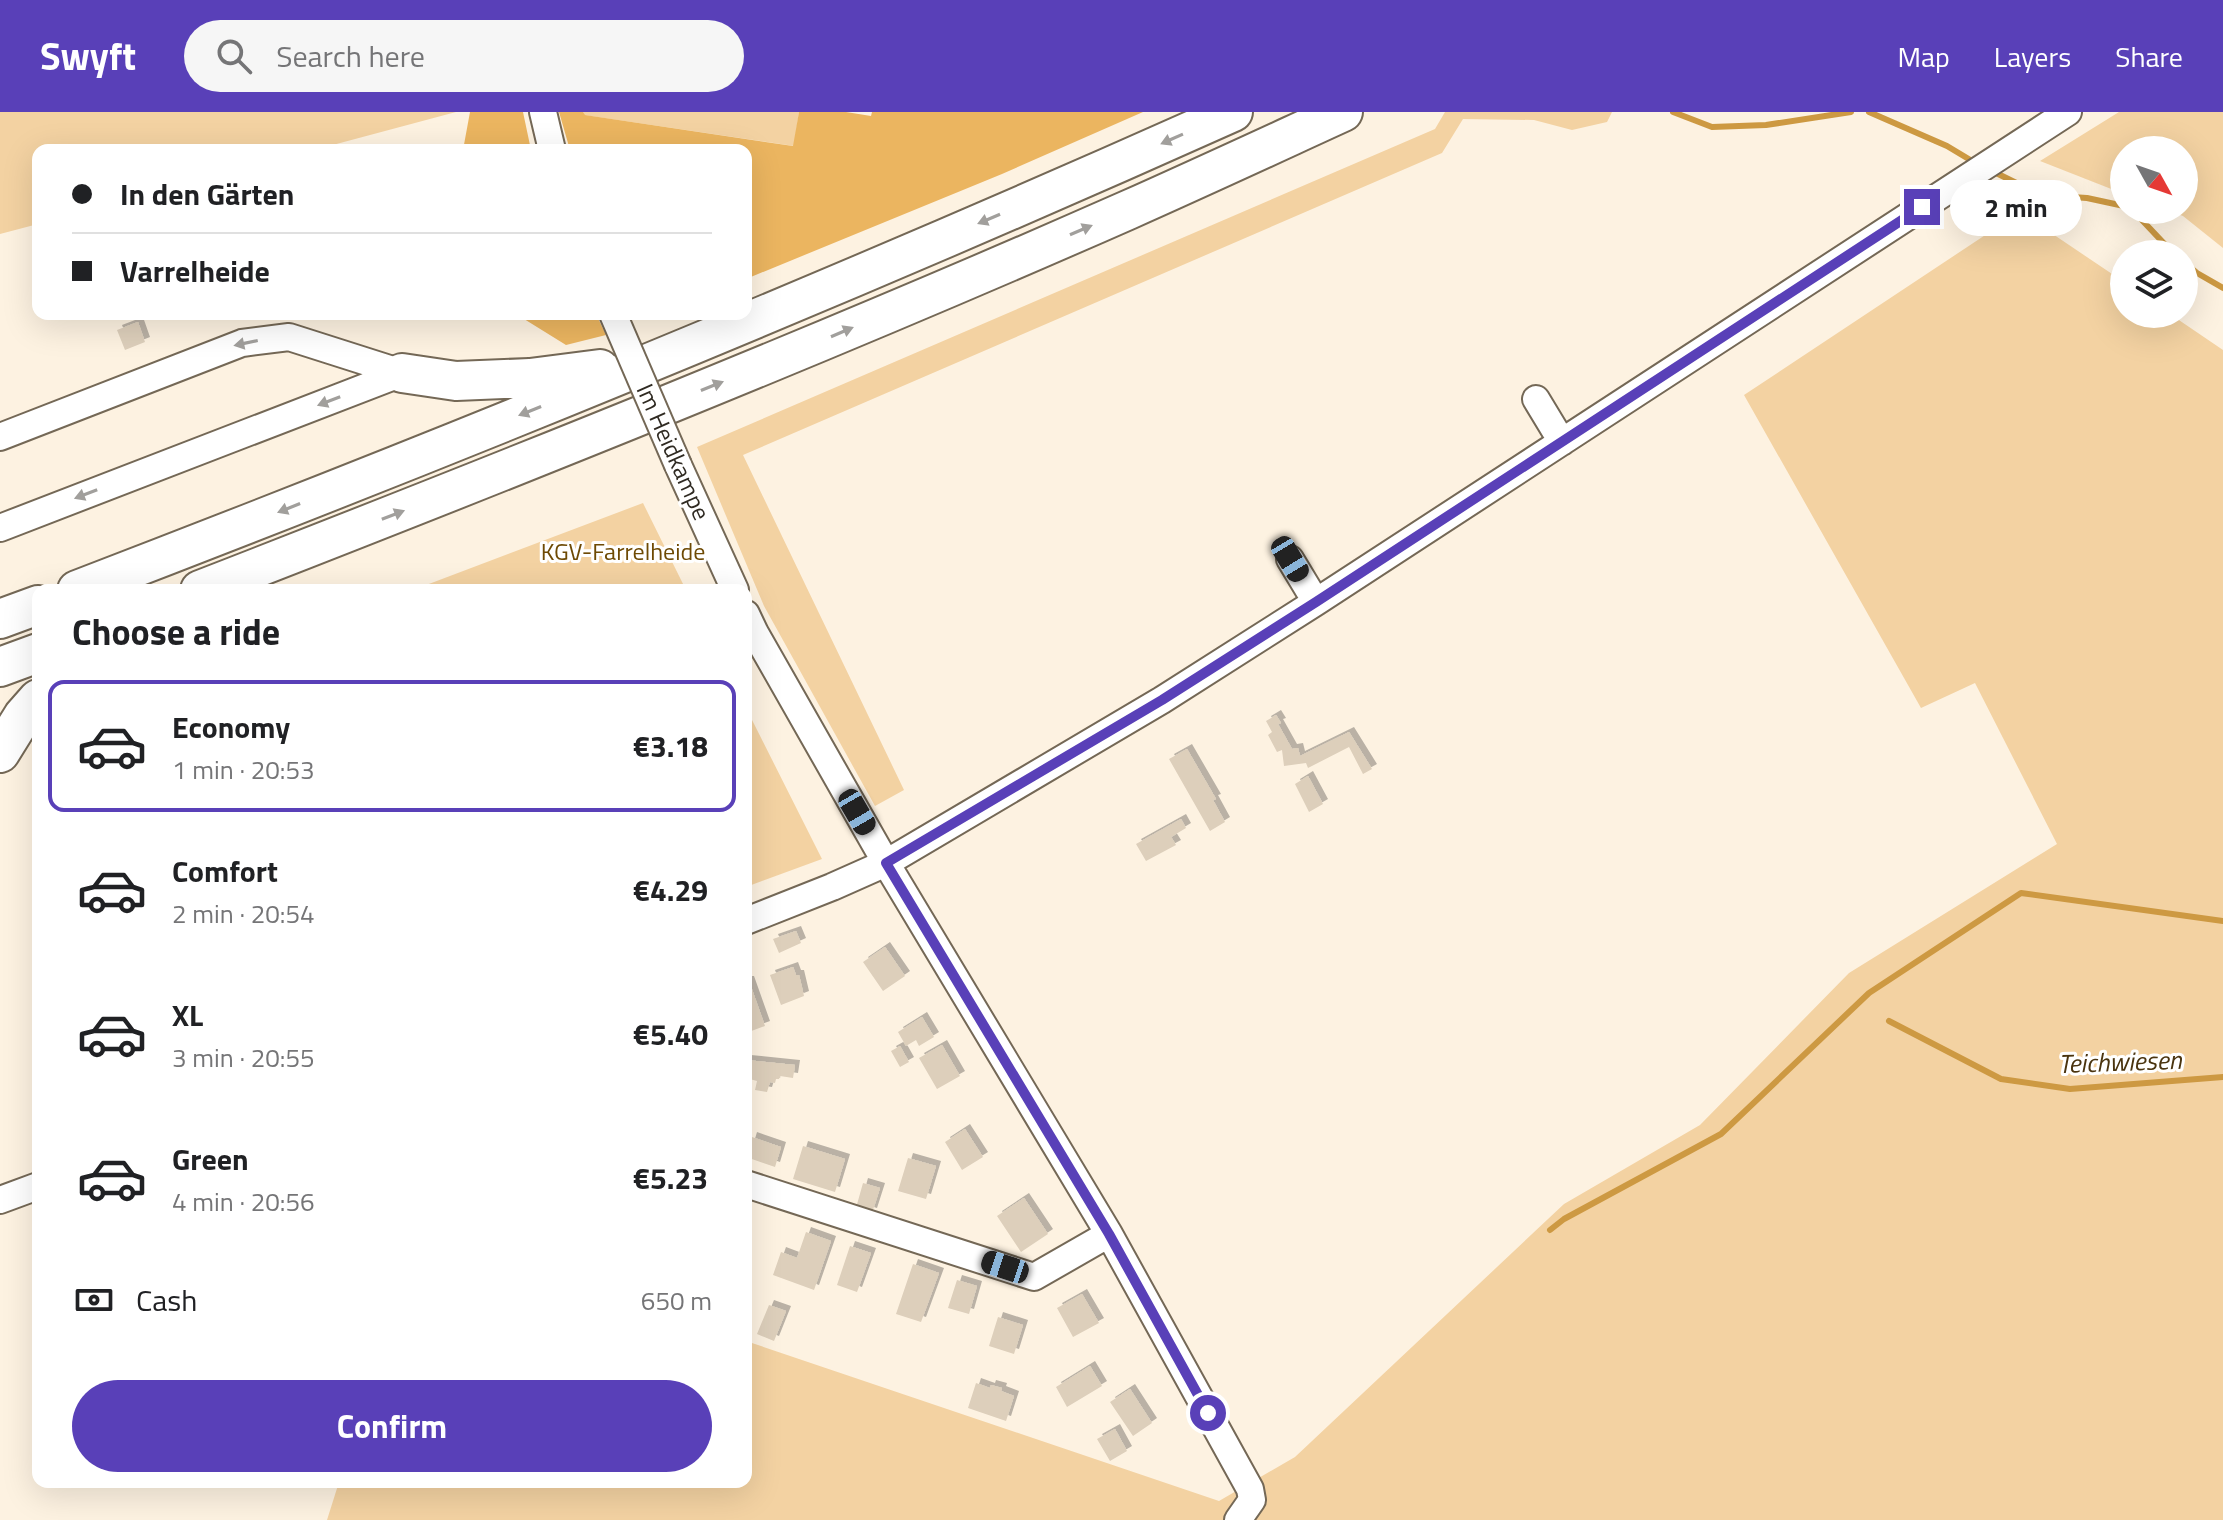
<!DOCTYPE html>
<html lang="en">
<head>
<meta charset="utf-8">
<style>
	body { margin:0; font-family:"Titillium Web",sans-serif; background:#f6f6f6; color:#202124; height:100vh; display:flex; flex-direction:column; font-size:30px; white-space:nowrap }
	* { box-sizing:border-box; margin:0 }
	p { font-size:26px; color:#757577 }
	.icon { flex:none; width:44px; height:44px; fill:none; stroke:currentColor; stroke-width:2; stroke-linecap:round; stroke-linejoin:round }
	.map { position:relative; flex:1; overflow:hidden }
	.drawer { position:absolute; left:32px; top:472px; width:720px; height:904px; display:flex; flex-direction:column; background:#fff; border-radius:16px; box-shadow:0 8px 32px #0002 }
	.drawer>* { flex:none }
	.hud { position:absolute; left:32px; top:32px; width:720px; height:176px; border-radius:16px; box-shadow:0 8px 32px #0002; display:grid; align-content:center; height:176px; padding:0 40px; background:#fff }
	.needle { width:52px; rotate:130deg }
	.fabs { position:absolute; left:2110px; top:24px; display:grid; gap:16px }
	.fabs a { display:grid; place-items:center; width:88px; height:88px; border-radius:50%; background:#fff; box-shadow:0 8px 32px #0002; font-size:40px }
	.end { position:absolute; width:36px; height:36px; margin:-18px; border:10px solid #5940b8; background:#fff; box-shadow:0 0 0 4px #fff }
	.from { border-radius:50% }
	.bubble { position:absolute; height:56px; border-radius:28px; background:#fff; box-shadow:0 8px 32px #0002; font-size:26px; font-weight:700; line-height:56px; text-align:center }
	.car { position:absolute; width:24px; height:48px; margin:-24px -12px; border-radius:10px; box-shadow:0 0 6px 2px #0007; background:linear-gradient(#222 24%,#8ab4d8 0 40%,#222 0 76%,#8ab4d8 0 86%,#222 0) }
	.hud b { display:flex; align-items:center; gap:28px; height:76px; font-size:30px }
	.hud b+b { border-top:2px solid #e0e0e0 }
	.hud i { width:20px; height:20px; background:#202124 }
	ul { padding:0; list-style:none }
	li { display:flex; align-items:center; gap:24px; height:132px; margin:0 16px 12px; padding:0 24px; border:4px solid transparent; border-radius:16px }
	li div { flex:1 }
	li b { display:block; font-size:30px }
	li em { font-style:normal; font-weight:700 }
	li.active { border-color:#5940b8 }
	li>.icon { width:72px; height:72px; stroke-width:1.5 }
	h2 { padding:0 40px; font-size:36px; line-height:96px }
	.pay { display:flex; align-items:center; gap:20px; height:88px; padding:0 40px; font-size:30px }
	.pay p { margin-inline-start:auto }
	.button { display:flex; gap:16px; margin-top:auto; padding:16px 40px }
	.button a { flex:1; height:92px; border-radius:48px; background:#5940b8; color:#fff; font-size:32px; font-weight:700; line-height:92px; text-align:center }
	header { display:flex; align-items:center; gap:48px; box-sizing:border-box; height:112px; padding:0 40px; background:#5940b8; color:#fff }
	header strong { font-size:38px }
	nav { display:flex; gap:44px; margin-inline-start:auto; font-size:28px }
	.search { width:560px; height:72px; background:#f6f6f6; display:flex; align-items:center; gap:20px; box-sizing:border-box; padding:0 28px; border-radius:44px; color:#757577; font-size:30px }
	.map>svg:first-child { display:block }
	.green { fill:#f3d2a2 }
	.forest { fill:#ebb560 }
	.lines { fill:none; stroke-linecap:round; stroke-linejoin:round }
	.stream { stroke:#cd9942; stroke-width:6 }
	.building { fill:#ddcfbb; filter:url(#shadow) }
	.minor-casing { stroke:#746856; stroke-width:30 }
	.highway-casing { stroke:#746856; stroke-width:42 }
	.minor { stroke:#fff; stroke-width:26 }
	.highway { stroke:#fff; stroke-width:38 }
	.minor-bridge-casing { stroke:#746856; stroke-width:30; stroke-linecap:butt }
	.minor-bridge { stroke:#fff; stroke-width:26 }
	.oneway { fill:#a19f9c }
	.route { stroke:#5940b8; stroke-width:10 }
	.labels { text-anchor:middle; stroke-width:6; stroke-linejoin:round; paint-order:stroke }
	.street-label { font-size:24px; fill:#2f2a22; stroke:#fff }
	.park-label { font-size:24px; fill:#6e4a04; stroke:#fff }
	.water-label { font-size:26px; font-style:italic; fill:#4a340f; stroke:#fff }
</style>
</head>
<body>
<header>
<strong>Swyft</strong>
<div class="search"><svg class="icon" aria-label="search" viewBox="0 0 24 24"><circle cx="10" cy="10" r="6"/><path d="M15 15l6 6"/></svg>Search here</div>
<nav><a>Map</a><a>Layers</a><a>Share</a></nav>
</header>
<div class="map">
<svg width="2223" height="1408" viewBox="0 0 2223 1408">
	<defs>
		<filter id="shadow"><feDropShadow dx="5" dy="-5" stdDeviation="0" flood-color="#0004"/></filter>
	</defs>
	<rect width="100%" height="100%" fill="#fdf2e1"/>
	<!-- green -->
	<path class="green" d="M0,0H456L314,38H38V112L0,122Z
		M583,0H799L794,34L584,3Z
		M1445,0H1612L1607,10L1572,18L1534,8L1463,7L1442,41L743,343L904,678L875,694L764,494L697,335L1435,17Z
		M2119,0H2223V136L2183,104L2167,98H2184V38H2124V82L2040,49Z
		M2020,100L2124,170V202H2170L2223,238V1408H327L339,1370H746V1229L1219,1389L1295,1345L1564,1092L1700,1013L1849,861L2057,732L1975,571L1921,596L1744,283Z
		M643,391L686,478H413Z
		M746,596L822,747L746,775Z"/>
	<!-- forest -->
	<path class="forest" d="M470,0H523L531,38H463Z
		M559,0H583L585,3L793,34L799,0H846L871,4L872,0H1143L1002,62L746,167V38H570Z
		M516,202H596L606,223L566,233Z"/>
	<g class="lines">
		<!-- stream -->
		<path class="stream" d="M1673,0L1712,15L1766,13L1851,0
			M1869,0L1947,34L1977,52
			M1990,58L2041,83L2087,86L2124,94
			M2129,98L2140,106L2174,142
			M2184,150L2197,161L2223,176
			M1889,909L2001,967L2070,977L2223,965
			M1550,1118L1564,1107L1721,1022L1869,881L2021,781L2223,809"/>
	</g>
	<!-- building -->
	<path class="building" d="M138,210L145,230L125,238L117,218Z
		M1276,603L1281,611L1278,612L1292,637L1298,636L1300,644L1349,620L1372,657L1363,662L1349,635L1308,656L1306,651L1284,654L1282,638L1277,640L1268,623L1272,620L1266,609Z
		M1187,637L1216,687L1213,688L1225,710L1210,719L1169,647Z
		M1308,664L1323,692L1309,700L1295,672Z
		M1181,707L1186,716L1171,725L1176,733L1146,749L1136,732Z
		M796,819L801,831L779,841L773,827Z
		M885,835L905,864L883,879L863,850Z
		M793,855L796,863H799L804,884L781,893L770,863Z
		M746,869H749L765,914L746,921Z
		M922,905L934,925L919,934L916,928L906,934L898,920Z
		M942,933L960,964L937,977L919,946Z
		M900,934L909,950L900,955L891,939Z
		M746,948L795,953L793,966L780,964L779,967H776L775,971L770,970L767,980L755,978L757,969L746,966Z
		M965,1017L983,1045L962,1058L945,1030Z
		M752,1025L781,1035L775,1055L746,1045Z
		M803,1034L845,1047L835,1080L793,1067Z
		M908,1046L936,1054L926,1087L898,1079Z
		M863,1071L880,1076L872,1101L856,1096Z
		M1024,1086L1048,1122L1021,1140L997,1104Z
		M806,1120L831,1129L814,1178L773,1163L781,1140L797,1146Z
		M850,1134L871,1141L857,1180L837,1173Z
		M913,1152L939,1161L921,1210L896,1202Z
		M957,1168L977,1174L969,1202L948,1196Z
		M1082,1182L1099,1211L1073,1225L1057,1196Z
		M769,1193L786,1199L774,1229L757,1222Z
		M998,1205L1023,1213L1014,1242L989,1234Z
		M1090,1254L1102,1274L1067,1295L1056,1275Z
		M976,1271L990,1276L991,1273L1002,1276L1001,1279L1014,1284L1006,1309L968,1296Z
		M1130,1277L1152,1311L1133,1324L1110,1290Z
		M1115,1317L1127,1339L1110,1349L1097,1327Z"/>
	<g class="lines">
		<defs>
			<path id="minor" d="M543,0L552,38
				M1536,287L1562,330
				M0,325L242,231L289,225L402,261
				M678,353L735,478
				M0,416L402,261
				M1290,447L1316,490
				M746,502L755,521L886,751L1109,1122L1250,1377L1252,1388L1238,1408
				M746,809L832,775L886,751L1162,588L1316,490L2068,0
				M746,1072L1034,1165L1109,1122
				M0,1088L38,1074"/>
			<path id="highway" d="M402,261L456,269L530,266L600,257
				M77,478C466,329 852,171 1233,0
				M200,478C511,357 822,233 1128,98C1200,66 1271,33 1343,0
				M0,507L38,493
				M0,555L38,541
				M0,641L23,604L38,587"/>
		</defs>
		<!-- minor casing -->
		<use href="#minor" class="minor-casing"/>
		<!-- highway casing -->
		<use href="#highway" class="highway-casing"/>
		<!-- minor -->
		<use href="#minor" class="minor"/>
		<!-- highway -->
		<use href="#highway" class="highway"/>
		<defs>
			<path id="minor-bridge" d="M613,202L678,353"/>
		</defs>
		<!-- minor-bridge casing -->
		<use href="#minor-bridge" class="minor-bridge-casing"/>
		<!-- minor-bridge -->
		<use href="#minor-bridge" class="minor-bridge"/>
	</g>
	<!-- one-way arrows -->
	<defs><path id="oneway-solid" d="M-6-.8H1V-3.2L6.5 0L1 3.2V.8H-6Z" transform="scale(2)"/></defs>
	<g class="oneway">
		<use href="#oneway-solid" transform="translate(1172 27) rotate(156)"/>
		<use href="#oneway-solid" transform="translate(989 107) rotate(157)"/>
		<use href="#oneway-solid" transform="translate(1081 118) rotate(-23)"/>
		<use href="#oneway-solid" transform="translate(842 220) rotate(-23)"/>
		<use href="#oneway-solid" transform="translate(246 231) rotate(168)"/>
		<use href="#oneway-solid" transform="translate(712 274) rotate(-22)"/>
		<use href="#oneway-solid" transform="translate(329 289) rotate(159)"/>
		<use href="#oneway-solid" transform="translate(530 299) rotate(158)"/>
		<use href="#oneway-solid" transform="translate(86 382) rotate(159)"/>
		<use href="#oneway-solid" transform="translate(289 396) rotate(158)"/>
		<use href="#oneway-solid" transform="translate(393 403) rotate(-21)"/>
	</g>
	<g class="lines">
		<!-- route -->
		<path class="route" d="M1208,1301L1109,1122L886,751L1162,588L1316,490L1922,95"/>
	</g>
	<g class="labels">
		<!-- street labels -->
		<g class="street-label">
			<text transform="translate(673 340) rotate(66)" y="8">Im Heidkampe</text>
		</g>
		<!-- park labels -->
		<g class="park-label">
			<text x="623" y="448">KGV-Farrelheide</text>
		</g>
		<!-- water labels -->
		<g class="water-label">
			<text transform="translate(2120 950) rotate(-2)" y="9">Teichwiesen</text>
		</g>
	</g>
</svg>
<div class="fabs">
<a><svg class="needle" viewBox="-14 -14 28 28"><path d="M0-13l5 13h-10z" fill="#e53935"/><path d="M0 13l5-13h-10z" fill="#757577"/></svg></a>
<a><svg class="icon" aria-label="layers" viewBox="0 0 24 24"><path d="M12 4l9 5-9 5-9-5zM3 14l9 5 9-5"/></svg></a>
</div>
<i class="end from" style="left:1208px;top:1301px"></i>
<i class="end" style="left:1922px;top:95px"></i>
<div class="bubble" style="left:1950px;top:68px;width:132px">2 min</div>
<i class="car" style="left:1290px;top:447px;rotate:149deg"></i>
<i class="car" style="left:857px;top:700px;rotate:150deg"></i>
<i class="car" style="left:1005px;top:1155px;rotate:288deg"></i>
<div class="hud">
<b><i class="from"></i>In den Gärten</b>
<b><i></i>Varrelheide</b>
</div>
<section class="drawer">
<h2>Choose a ride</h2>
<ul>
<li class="active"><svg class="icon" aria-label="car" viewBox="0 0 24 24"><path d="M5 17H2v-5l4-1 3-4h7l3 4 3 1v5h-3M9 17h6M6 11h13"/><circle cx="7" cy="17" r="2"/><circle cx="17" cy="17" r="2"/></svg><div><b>Economy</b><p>1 min · 20:53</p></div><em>€3.18</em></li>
<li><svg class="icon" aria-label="car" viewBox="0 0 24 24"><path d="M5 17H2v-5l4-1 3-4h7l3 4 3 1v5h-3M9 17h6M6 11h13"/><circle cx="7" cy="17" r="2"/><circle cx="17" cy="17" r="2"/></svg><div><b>Comfort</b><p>2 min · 20:54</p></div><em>€4.29</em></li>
<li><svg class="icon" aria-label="car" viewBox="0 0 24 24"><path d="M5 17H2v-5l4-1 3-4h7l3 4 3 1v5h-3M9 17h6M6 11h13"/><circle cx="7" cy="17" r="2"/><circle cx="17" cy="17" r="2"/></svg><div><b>XL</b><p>3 min · 20:55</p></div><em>€5.40</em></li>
<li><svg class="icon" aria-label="car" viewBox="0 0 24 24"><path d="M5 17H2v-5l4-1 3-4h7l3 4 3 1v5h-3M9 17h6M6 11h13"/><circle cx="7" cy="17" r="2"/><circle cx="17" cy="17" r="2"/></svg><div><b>Green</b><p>4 min · 20:56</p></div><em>€5.23</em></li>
</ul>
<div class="pay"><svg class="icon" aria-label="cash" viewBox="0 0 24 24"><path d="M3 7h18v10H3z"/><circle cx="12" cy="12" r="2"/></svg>Cash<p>650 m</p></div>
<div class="button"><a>Confirm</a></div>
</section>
</div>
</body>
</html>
